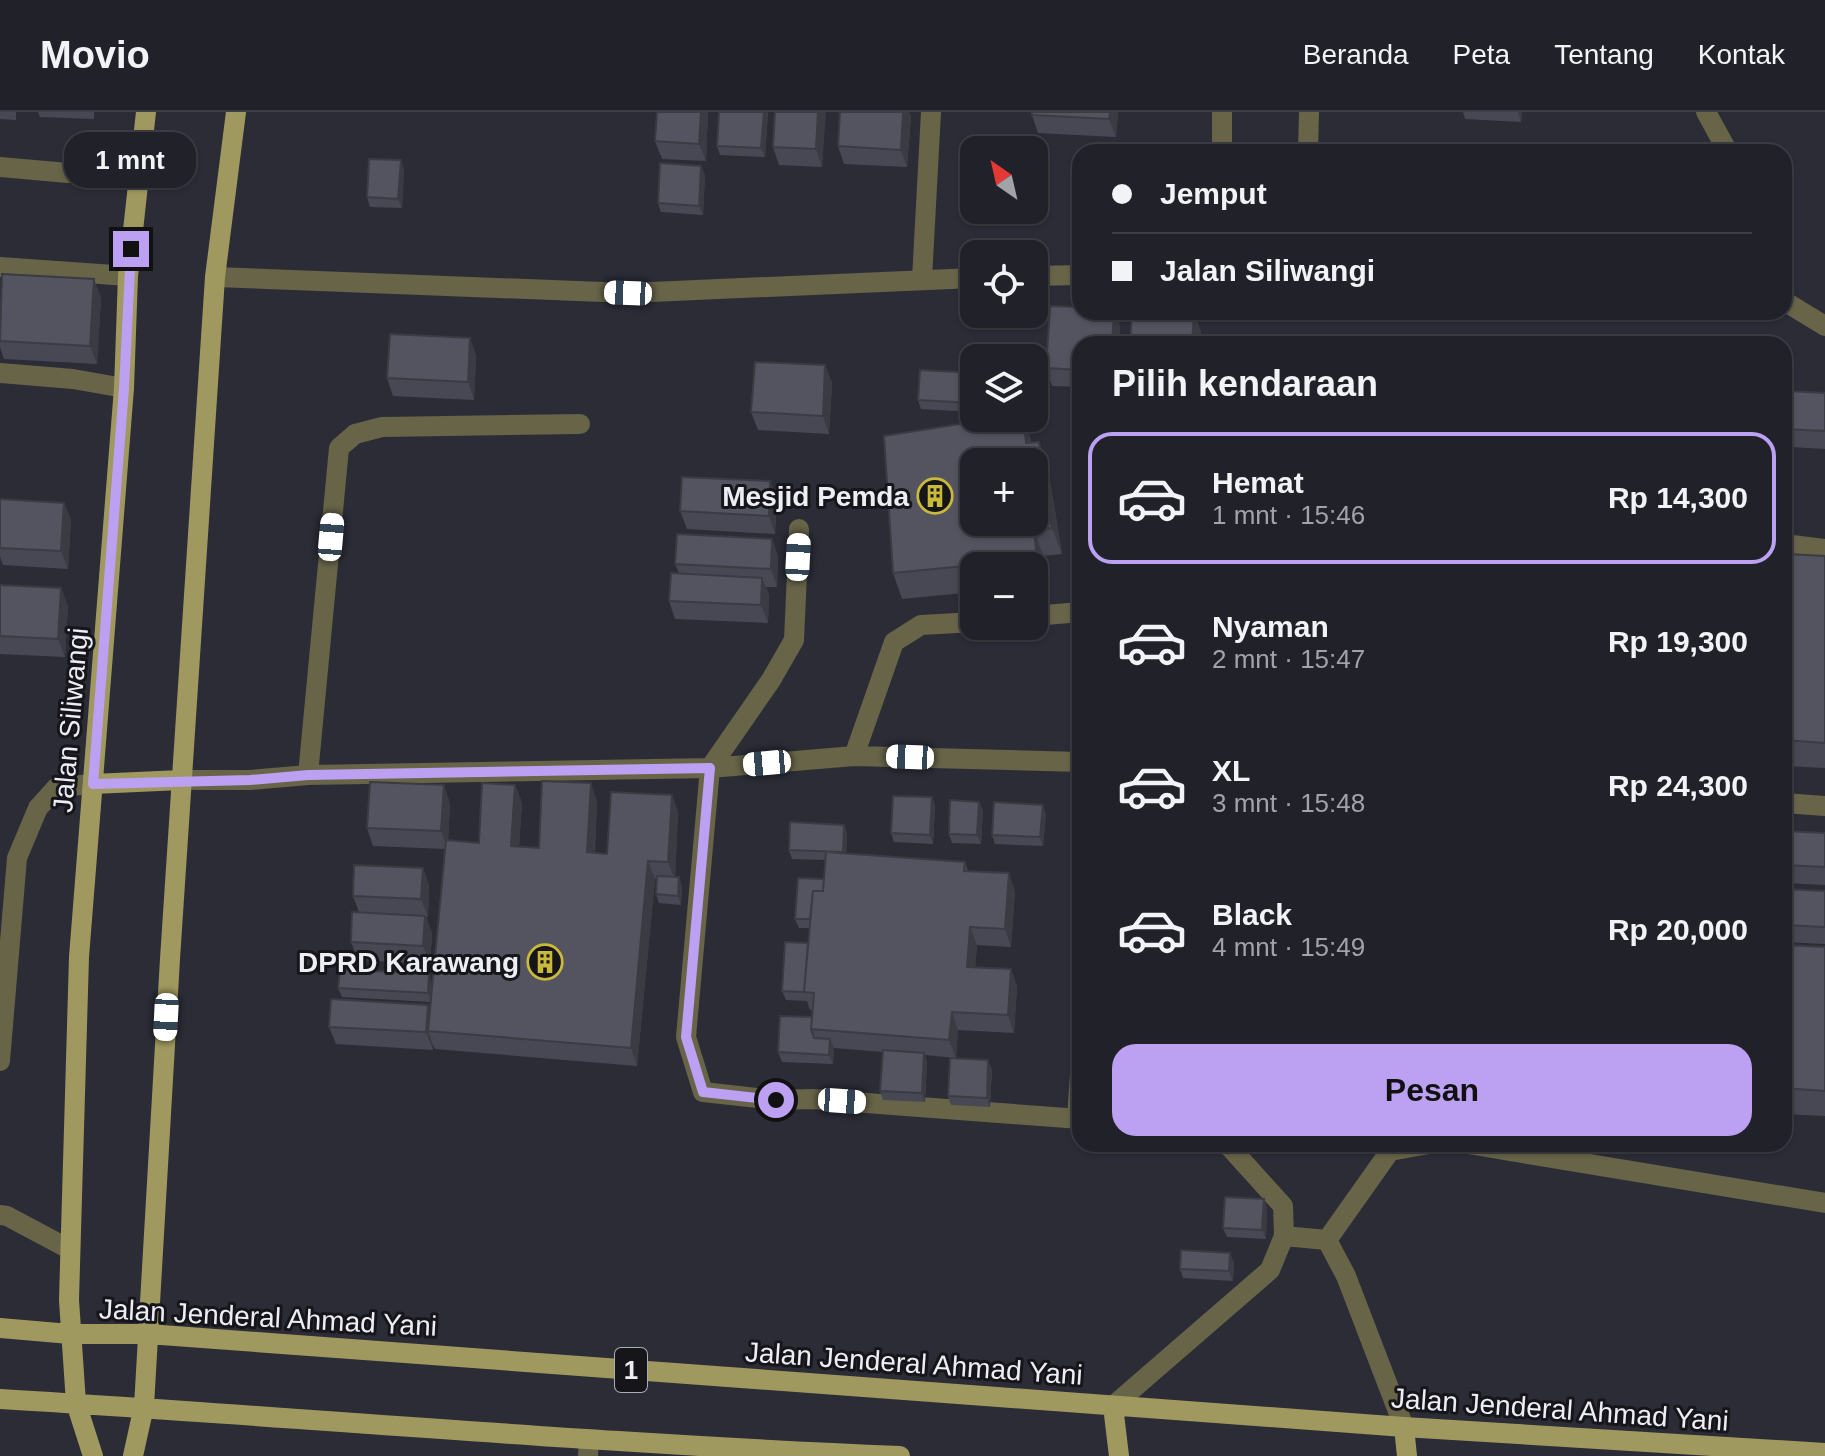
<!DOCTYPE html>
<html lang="id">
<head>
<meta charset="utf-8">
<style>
	body { margin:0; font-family:Helvetica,sans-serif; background:#292931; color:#f1f3f6; height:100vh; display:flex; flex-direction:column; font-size:30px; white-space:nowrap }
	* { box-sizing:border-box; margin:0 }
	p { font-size:26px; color:#a2a3a8 }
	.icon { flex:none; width:44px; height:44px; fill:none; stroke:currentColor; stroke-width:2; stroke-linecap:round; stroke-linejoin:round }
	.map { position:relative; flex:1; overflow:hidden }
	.sheet { position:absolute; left:1072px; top:224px; width:720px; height:816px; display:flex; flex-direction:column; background:#212129; border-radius:24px; box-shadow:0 2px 6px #0004,0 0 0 2px #3e3e46 }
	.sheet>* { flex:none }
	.guide { position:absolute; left:1072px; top:32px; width:720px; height:176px; border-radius:24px; box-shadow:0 2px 6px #0004,0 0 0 2px #3e3e46; display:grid; align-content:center; height:176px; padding:0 40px; background:#212129 }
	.needle { width:52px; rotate:326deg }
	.tools { position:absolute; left:960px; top:24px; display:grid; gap:16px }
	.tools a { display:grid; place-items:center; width:88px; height:88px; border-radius:16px; background:#212129; box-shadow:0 2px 6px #0004,0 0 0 2px #3e3e46; font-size:40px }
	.end { position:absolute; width:36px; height:36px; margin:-18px; border:10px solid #bca0f2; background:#111; box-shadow:0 0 0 4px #111 }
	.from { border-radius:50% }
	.bubble { position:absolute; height:56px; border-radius:24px; background:#212129; box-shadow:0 2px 6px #0004,0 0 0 2px #3e3e46; font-size:26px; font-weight:700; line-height:56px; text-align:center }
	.car { position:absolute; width:24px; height:48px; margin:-24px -12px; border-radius:10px; box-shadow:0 0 6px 2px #0007; background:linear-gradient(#fff 24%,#345 0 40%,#fff 0 76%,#345 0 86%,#fff 0) }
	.guide b { display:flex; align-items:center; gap:28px; height:76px; font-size:30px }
	.guide b+b { border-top:2px solid #3e3e46 }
	.guide i { width:20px; height:20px; background:#f1f3f6 }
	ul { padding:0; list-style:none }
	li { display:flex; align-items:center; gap:24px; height:132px; margin:0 16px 12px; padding:0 24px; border:4px solid transparent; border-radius:24px }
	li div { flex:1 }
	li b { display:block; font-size:30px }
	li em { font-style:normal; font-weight:700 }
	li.on { border-color:#bca0f2 }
	li>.icon { width:72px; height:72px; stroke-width:1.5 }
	h2 { padding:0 40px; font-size:36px; line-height:96px }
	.button { display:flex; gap:16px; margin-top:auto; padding:16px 40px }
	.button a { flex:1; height:92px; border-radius:24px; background:#bca0f2; color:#111; font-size:32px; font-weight:700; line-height:92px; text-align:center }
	header { display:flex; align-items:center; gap:48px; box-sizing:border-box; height:112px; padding:0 40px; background:#212129; border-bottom:2px solid #3e3e46 }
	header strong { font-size:38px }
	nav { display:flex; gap:44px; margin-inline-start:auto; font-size:28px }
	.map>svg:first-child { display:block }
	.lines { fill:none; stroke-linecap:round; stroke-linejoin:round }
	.minor { stroke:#676448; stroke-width:20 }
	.major { stroke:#a0995f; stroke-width:20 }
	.wall { fill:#474853 }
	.shaded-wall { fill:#3a3b43 }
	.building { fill:#535460; stroke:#3a3b43; stroke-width:2; fill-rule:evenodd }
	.route { stroke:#bca0f2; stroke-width:10 }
	.labels { text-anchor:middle; stroke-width:6; stroke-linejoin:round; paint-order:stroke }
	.shield { fill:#15151a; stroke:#acacb3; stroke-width:2 }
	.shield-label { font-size:26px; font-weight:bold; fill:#ededf5 }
	.poi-label { font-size:28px; font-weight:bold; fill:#ededf5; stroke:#15151a; text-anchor:end }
	.street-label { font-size:28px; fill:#ededf5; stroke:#15151a }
</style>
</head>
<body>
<header>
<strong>Movio</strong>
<nav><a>Beranda</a><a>Peta</a><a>Tentang</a><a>Kontak</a></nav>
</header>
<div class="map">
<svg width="1825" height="1344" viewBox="0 0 1825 1344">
	<rect width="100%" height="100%" fill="#2c2c37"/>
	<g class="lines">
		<!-- minor -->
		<path class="minor" d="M1706,0L1728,40
			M1222,40V0
			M1308,40L1309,0
			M0,55L68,61
			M0,155L128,164
			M1034,164L1080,163
			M215,165L628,181L974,166
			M922,167L931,0
			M1784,189L1825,214
			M0,261L73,267L124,276
			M580,312L382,315L355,322L339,336L308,663L710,656L854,644L1080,650
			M799,417L794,528L771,568L710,656L686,925L703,980L776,988L813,987L1080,1007
			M1784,432L1825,437
			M1034,504L1080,500
			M854,644L894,530L921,513L974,510
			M181,668H250L308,663
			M1784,691L1825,694
			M0,949L17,746L38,696L57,675L93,672
			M1077,1006L1080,962
			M1468,1032L1825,1091
			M0,1103L7,1104L69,1137
			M1284,1124L1327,1128
			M1327,1128L1346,1164L1404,1315
			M1327,1128L1390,1039L1429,1032
			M1113,1294L1270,1158L1284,1124L1283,1094L1227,1032
			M588,1344L589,1328"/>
		<!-- major -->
		<path class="major" d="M93,672L181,668
			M0,1216L70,1222H148L1404,1315L1825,1341
			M0,1287C300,1305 600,1332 900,1344
			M1113,1294L1119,1344
			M1404,1315L1407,1344
			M93,1344L76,1291L69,1188L79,845L124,276L128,164L146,0
			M133,1344L144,1294L170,847L215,165L236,0"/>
	</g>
	<!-- wall -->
	<path class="wall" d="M0,0H16V8L0,7Z
		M38,0H94V7L40,5Z
		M657,0H708L706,49L662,47L655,29Z
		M719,0H768L765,45L720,43L717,34Z
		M775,0H825L822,55L779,53L773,35Z
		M1032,0H1118L1116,25L1038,21L1032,3Z
		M1463,0H1522L1521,10L1465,7Z
		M911,4L907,55L844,52L838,34Z
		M404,57L402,96L370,95L367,85Z
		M705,63L703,103L661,100L658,91Z
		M101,185L97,252L4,247L0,235V190Z
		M1080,200H1115L1120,215L1119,232H1080V275L1052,274L1046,256Z
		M470,226L476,244L474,288L393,284L387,266Z
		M825,253L832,271L829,322L758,318L751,300Z
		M974,261V300L921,297L918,288Z
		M1825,281V337L1791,335L1785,317Z
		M998,306H1023L1032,331L1039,330L1048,356L1062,442L1043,444L1046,473L1034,474V454H974V480L902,487L893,461Z
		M770,369L777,387L775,422L687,417L680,399Z
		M0,387L64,391L71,408L68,457L3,453L0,445Z
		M772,427L778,445L777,475H766L769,483L768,511L675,507L669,489L679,461L675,452Z
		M1825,444V656L1785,654L1784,650V488Z
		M0,473L61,476L68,494L65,545L0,542Z
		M515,673L522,691L519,734L539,736L597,689L595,741L607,742L672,683L678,701L675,765L682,774L681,793L659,791L656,782L657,767H655L637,954L435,937L433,933V938L336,932L329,915L430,898L445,737L373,734L367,716L450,691L448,728L479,731Z
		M932,685L935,694L933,732L894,730L891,721Z
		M979,690L983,699L981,732L952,731L949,722Z
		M1046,702L1043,734L995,732L992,723Z
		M844,713L847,722L846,741L965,750L968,759L1015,779L1011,835L977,833L975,855L1011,857L1017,875L1014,921L958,918L956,946L925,943L927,950L925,990L883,988L880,979L883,940L834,936L833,952L782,950L778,940L812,905V898H810L807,889L786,888L782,879L808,831L810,816H799L795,807L824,768L825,748L792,747L789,738Z
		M1784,719L1825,721V773L1784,771Z
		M423,756L429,774L428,805H426L432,822L430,852L358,848L351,830L359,800L353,784Z
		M1784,777L1825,779V832L1784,830Z
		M1784,833L1825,835V1004L1784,1002Z
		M432,871L431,890L342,885L338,876Z
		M992,957L990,995L951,993L948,984Z
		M1264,1087L1267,1096L1266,1127L1227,1125L1223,1116Z
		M1234,1150L1233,1169L1183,1166L1180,1157Z"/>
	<!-- shaded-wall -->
	<path class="shaded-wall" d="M701,0H708L706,49L699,32Z
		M764,0H768L765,45L761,36Z
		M818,0H825L826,2L822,55L816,37Z
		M903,0H909L911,4L907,55L901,38Z
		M1110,0H1118L1116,25L1109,7Z
		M1518,0H1522L1521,10Z
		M401,48L404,57L402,96L398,87Z
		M701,54L705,63L703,103L699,94Z
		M94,167L101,185L97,252L90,234Z
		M1114,200H1115L1120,215L1119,232H1112Z
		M1194,201L1201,219L1200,232H1192Z
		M470,226L476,244L474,288L468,270Z
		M825,253L832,271L829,322L823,304Z
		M1023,306L1031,328L1036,357L1026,331Z
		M1039,330L1048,356L1062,442L1052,416Z
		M770,369L777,387L775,422L769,404Z
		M64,391L71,408L68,457L61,439Z
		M1034,418L1043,444L1046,473L1037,447Z
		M772,427L778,445L777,475L771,457Z
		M762,466L769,483L768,511L761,493Z
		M61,476L68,494L65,545L58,527Z
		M591,671L597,689L594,758L587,740Z
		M444,673L450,691L448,737L441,719Z
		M515,673L522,691L518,752L511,734Z
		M672,683L678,701L675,768L668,750Z
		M932,685L935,694L933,732L930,723Z
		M979,690L983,699L981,732L977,723Z
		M1043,693L1046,702L1043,734L1040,725Z
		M844,713L847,722L846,749L843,740Z
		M648,749L655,767L637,954L631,936Z
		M423,756L429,774L428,805L421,787Z
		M1009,761L1015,779L1011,835L1005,817Z
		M679,765L682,774L681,793L678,784Z
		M425,804L432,822L430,852L423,834Z
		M970,815L977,833L974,873L967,855Z
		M1011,857L1017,875L1014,921L1008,903Z
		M429,862L432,871L431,890L428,881Z
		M428,893L435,911L428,919L433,933V938L426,920Z
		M952,900L958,918L956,946L949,928Z
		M830,927L834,936L833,952L829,943Z
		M924,941L927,950L925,990L922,981Z
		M988,948L992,957L990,995L987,986Z
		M1264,1087L1267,1096L1266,1127L1262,1118Z
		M1230,1141L1234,1150L1233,1169L1229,1159Z"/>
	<!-- building -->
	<path class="building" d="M657,0H701L699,32L655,29Z
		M719,0H764L761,36L717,34Z
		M775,0H818L816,37L773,35Z
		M840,0H903L901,38L838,34Z
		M1032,0H1110L1109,7L1032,3Z
		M369,47L401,48L398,87L367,85Z
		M660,51L701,54L699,94L658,91Z
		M2,162L94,167L90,234L0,229Z
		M1050,194L1080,195V200H1114L1112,232H1080V258L1046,256Z
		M1132,200L1194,201L1192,232H1130Z
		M390,222L470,226L468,270L387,266Z
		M755,250L825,253L823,304L751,300Z
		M920,258L974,261V291L918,288Z
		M1787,279L1825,281V319L1785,317Z
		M998,306H1023L1026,331L1039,330L1052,416L1034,418L1037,447L893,461L884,324ZM974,350H1034V410H974Z
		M682,365L770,369L769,404L680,399Z
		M0,387L64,391L61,439L0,436Z
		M677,422L772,427L771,457L675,452Z
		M1787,442L1825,444V631L1784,628V488Z
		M671,461L762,466L761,493L669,489Z
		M0,473L61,476L58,527L0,524Z
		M542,669L591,671L587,740L607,742L611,680L672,683L668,750L648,749L631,936L428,919L446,728L479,731L482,671L515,673L511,734L539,736Z
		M370,670L444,673L441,719L367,716Z
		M893,684L932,685L930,723L891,721Z
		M950,688L979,690L977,723L949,722Z
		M994,690L1043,693L1040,725L992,723Z
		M790,710L844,713L843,740L789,738Z
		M1784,719L1825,721V755L1784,753Z
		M826,740L965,750L964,759L1009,761L1005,817L970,815L967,855L1011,857L1008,903L952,900L949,928L811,917L814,881L804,880L813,779H823Z
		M354,753L423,756L421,787L353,784Z
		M657,764L679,765L678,784L656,782Z
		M798,766L824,767L823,779H813L810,807H795Z
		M1784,777L1825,779V815L1784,813Z
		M352,800L425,804L423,834L351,830Z
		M785,830L808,831L804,880L782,879Z
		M1784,833L1825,835V979L1784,976Z
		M340,857L429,862L428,881L338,876Z
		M331,887L428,893L426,920L329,915Z
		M780,904L812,905L811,917L814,926L830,927L829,943L778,940Z
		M883,938L924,941L922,981L880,979Z
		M950,946L988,948L987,986L948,984Z
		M1225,1085L1264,1087L1262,1118L1223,1116Z
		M1181,1138L1230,1141L1229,1159L1180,1157Z"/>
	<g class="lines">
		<!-- route -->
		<path class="route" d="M131,137L124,276L93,672L250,668L308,663L710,656L686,925L703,980L776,988"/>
	</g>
	<!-- icons -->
	<defs>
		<symbol id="building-ring" viewBox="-11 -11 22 22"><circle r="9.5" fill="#15151a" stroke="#caba3a" stroke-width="1.5"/><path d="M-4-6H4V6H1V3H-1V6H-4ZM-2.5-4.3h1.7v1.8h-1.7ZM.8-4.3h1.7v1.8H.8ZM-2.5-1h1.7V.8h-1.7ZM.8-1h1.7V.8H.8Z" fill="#caba3a"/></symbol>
	</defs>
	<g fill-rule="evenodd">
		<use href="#building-ring" x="915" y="364" width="40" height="40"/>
		<use href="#building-ring" x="525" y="830" width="40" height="40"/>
	</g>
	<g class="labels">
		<!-- shield labels -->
		<rect class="shield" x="615" y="1236" width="32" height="44" rx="6"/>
		<g class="shield-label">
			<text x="631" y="1267">1</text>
		</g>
		<!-- poi labels -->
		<g class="poi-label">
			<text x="909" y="394">Mesjid Pemda</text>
			<text x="519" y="860">DPRD Karawang</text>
		</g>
		<!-- street labels -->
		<g class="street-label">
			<text transform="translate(70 608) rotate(-85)" y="10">Jalan Siliwangi</text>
			<text transform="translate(268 1205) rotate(3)" y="10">Jalan Jenderal Ahmad Yani</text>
			<text transform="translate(914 1251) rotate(4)" y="10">Jalan Jenderal Ahmad Yani</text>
			<text transform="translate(1560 1297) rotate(4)" y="10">Jalan Jenderal Ahmad Yani</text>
		</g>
	</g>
</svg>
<div class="tools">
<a><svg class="needle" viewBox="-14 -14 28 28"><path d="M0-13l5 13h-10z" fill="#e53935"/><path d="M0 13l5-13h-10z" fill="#a2a3a8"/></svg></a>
<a><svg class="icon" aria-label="locate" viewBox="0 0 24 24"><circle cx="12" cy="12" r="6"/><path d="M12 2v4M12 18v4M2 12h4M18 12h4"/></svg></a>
<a><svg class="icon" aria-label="layers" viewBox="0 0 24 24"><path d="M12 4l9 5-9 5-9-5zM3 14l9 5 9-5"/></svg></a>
<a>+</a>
<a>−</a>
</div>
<i class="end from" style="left:776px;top:988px"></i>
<i class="end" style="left:131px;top:137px"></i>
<div class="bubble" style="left:64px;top:20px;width:132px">1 mnt</div>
<i class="car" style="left:628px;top:181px;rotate:272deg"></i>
<i class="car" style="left:331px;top:425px;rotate:5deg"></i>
<i class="car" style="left:798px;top:445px;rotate:3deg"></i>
<i class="car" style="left:910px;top:645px;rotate:272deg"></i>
<i class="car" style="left:767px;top:651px;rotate:265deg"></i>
<i class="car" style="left:166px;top:905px;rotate:183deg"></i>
<i class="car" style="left:842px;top:989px;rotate:94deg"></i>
<div class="guide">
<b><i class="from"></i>Jemput</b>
<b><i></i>Jalan Siliwangi</b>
</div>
<section class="sheet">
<h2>Pilih kendaraan</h2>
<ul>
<li class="on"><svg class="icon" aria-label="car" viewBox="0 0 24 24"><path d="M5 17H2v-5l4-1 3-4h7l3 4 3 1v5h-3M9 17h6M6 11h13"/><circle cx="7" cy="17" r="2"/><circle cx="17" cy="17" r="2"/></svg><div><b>Hemat</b><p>1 mnt · 15:46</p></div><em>Rp 14,300</em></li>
<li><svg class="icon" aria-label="car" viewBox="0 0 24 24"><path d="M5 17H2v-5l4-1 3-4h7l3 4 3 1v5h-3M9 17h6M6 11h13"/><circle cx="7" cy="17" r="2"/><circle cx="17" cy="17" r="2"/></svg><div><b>Nyaman</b><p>2 mnt · 15:47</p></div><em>Rp 19,300</em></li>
<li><svg class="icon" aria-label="car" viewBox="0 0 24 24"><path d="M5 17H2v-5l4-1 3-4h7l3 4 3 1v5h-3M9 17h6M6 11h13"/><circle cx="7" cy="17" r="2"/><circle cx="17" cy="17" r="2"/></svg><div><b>XL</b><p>3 mnt · 15:48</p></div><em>Rp 24,300</em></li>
<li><svg class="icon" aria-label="car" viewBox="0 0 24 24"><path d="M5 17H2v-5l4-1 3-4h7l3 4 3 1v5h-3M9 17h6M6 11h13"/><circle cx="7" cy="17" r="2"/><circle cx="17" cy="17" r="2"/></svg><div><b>Black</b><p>4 mnt · 15:49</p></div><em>Rp 20,000</em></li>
</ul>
<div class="button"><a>Pesan</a></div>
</section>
</div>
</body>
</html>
